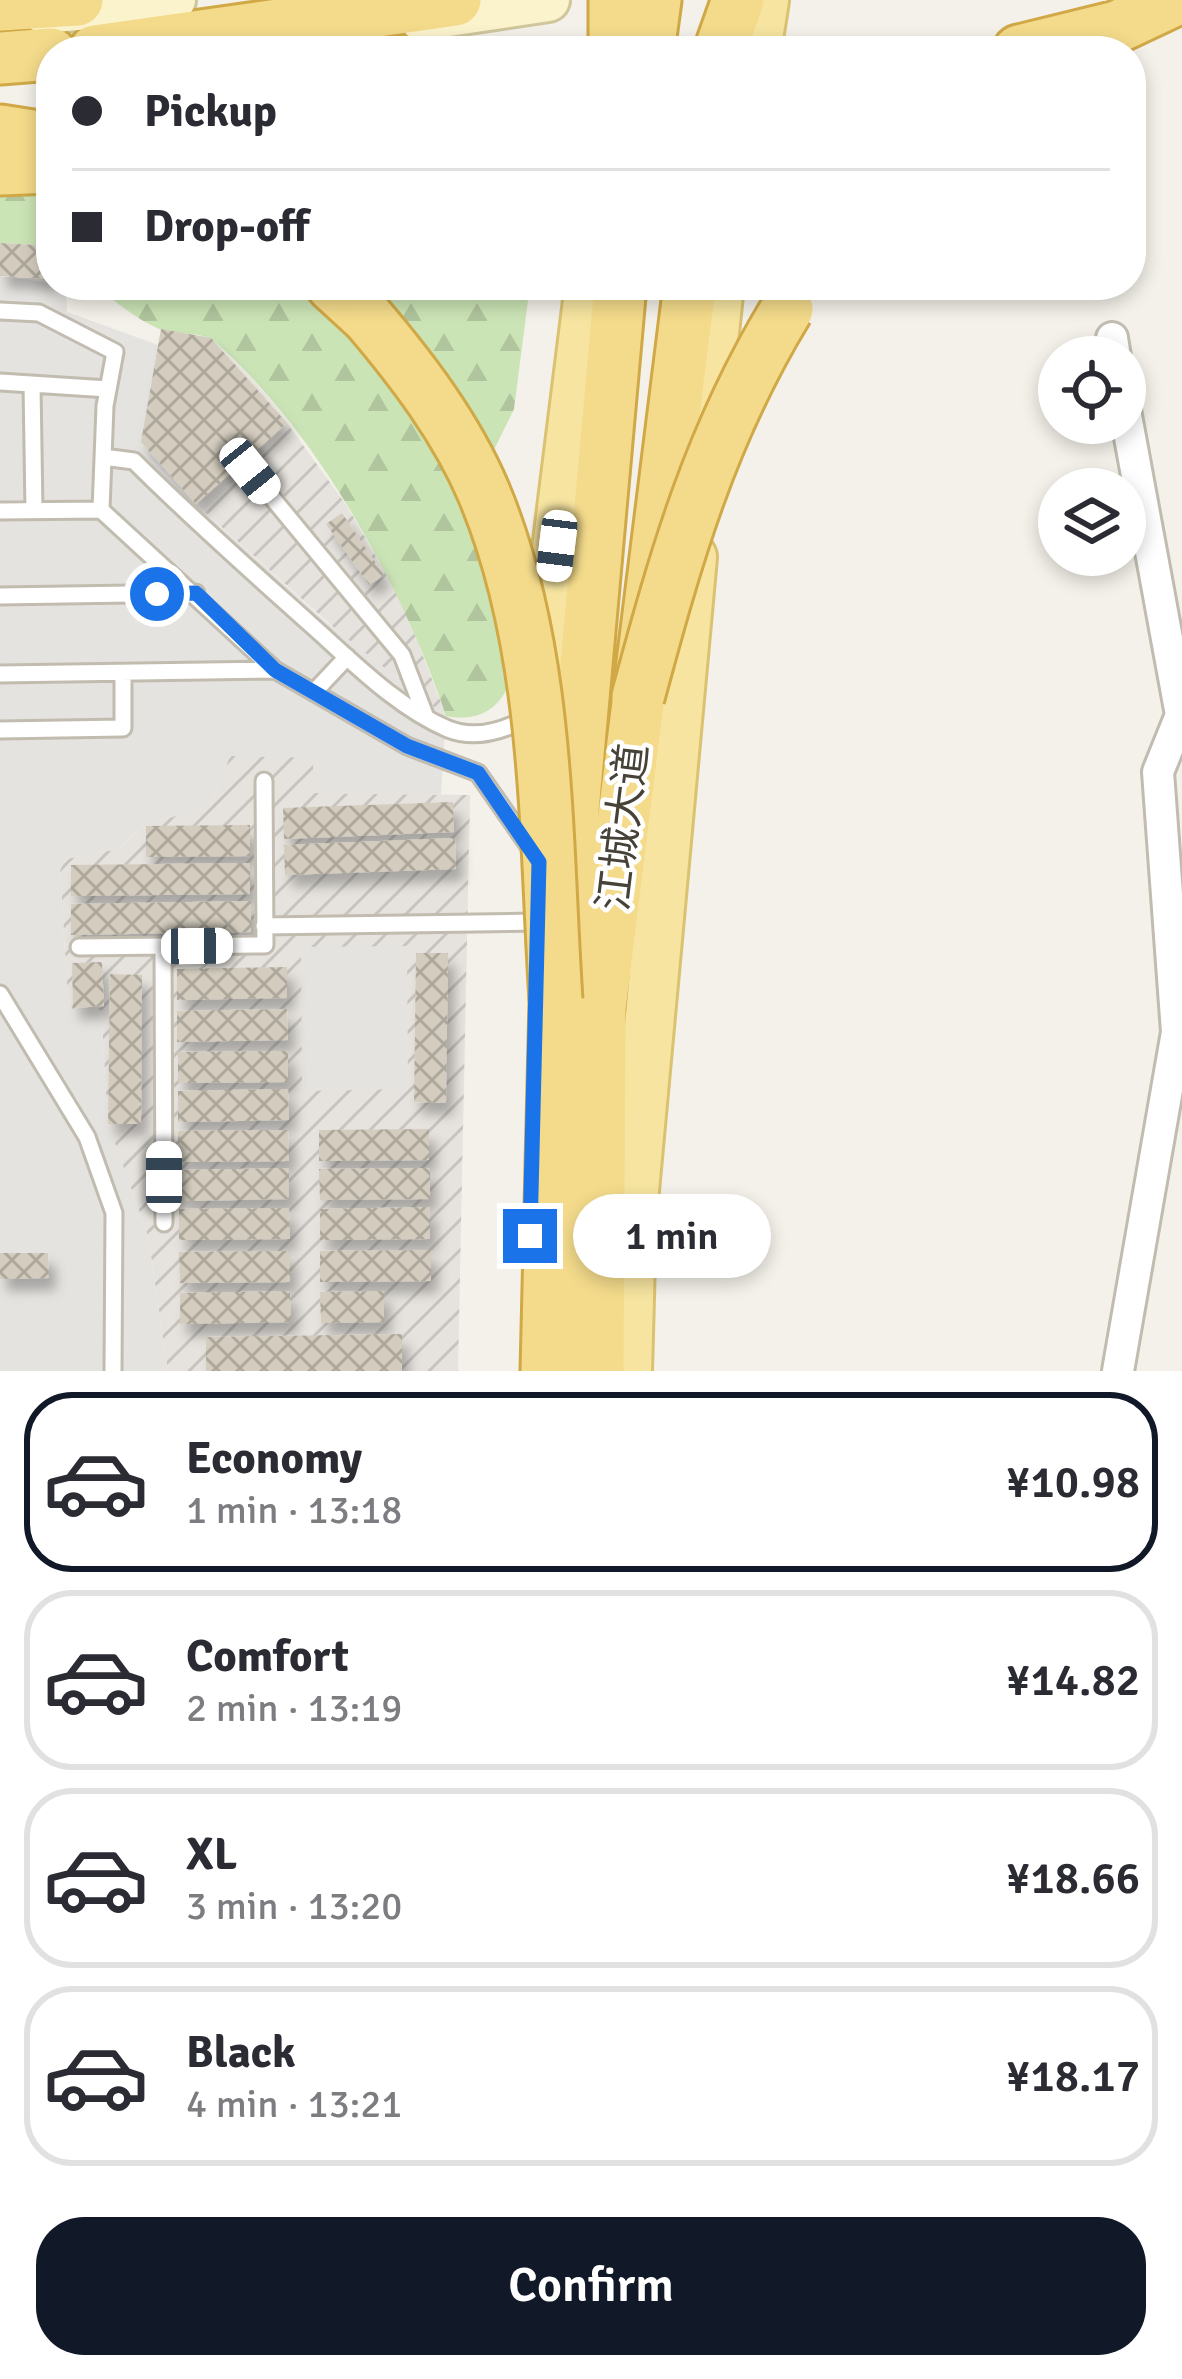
<!DOCTYPE html>
<html lang="en">
<head>
<meta charset="utf-8">
<style>
	body { margin:0; font-family:Signika,"Noto Sans SC",sans-serif; background:#f2f2f3; color:#2b2b33; height:100vh; display:flex; flex-direction:column; font-size:45px; white-space:nowrap }
	* { box-sizing:border-box; margin:0 }
	p { font-size:39px; color:#7c7c81 }
	.icon { flex:none; width:66px; height:66px; fill:none; stroke:currentColor; stroke-width:2; stroke-linecap:round; stroke-linejoin:round }
	.map { position:relative; height:1371px; overflow:hidden }
	.drawer { display:flex; flex-direction:column; background:#fff; flex:1 }
	.drawer>* { flex:none }
	.hud { position:absolute; left:36px; top:36px; width:1110px; height:264px; border-radius:48px; box-shadow:0 6px 18px #0003; display:grid; align-content:center; height:264px; padding:0 36px; background:#fff }
	.buttons { position:absolute; left:1038px; top:336px; display:grid; gap:24px }
	.buttons a { display:grid; place-items:center; width:108px; height:108px; border-radius:50%; background:#fff; box-shadow:0 6px 18px #0003; font-size:60px }
	.end { position:absolute; width:54px; height:54px; margin:-27px; border:15px solid #1a73e8; background:#fff; box-shadow:0 0 0 6px #fff }
	.from { border-radius:50% }
	.bubble { position:absolute; height:84px; border-radius:42px; background:#fff; box-shadow:0 6px 18px #0003; font-size:39px; font-weight:600; line-height:84px; text-align:center }
	.car { position:absolute; width:36px; height:72px; margin:-36px -18px; border-radius:15px; box-shadow:0 0 9px 3px #0007; background:linear-gradient(#fff 24%,#345 0 40%,#fff 0 76%,#345 0 86%,#fff 0) }
	.hud b { display:flex; align-items:center; gap:42px; height:114px; font-size:45px }
	.hud b+b { border-top:3px solid #e1e1e2 }
	.hud i { width:30px; height:30px; background:#2b2b33 }
	ul { padding:21px 0 0; list-style:none }
	li { display:flex; align-items:center; gap:36px; height:180px; margin:0 24px 18px; padding:0 12px; border:6px solid #e1e1e2; border-radius:48px }
	li div { flex:1 }
	li b { display:block; font-size:45px }
	li em { font-style:normal; font-weight:600 }
	li.selected { border-color:#111827 }
	li>.icon { width:108px; height:108px; stroke-width:1.5 }
	.action { display:flex; gap:24px; margin-top:auto; padding:24px 36px }
	.action a { flex:1; height:138px; border-radius:48px; background:#111827; color:#fff; font-size:48px; font-weight:600; line-height:138px; text-align:center }
	.map>svg:first-child { display:block }
	.industrial { fill:url(#industrial-furrows) }
	.forest { fill:url(#forest-firs) }
	.parking { fill:#e5e3e0 }
	.building { fill:url(#building-cross-hatch); filter:url(#shadow) }
	.lines { fill:none; stroke-linecap:round; stroke-linejoin:round }
	.service-casing { stroke:#c1bcaf; stroke-width:21 }
	.minor-casing { stroke:#c1bcaf; stroke-width:36 }
	.secondary-casing { stroke:#cfc69c; stroke-width:48 }
	.primary-casing { stroke:#dac270; stroke-width:54 }
	.trunk-casing { stroke:#d0a846; stroke-width:57 }
	.service { stroke:#fff; stroke-width:15 }
	.minor { stroke:#fff; stroke-width:30 }
	.secondary { stroke:#faf3cc; stroke-width:42 }
	.primary { stroke:#f6e4a0; stroke-width:48 }
	.trunk { stroke:#f4db8b; stroke-width:51 }
	.trunk-bridge-casing { stroke:#d0a846; stroke-width:57; stroke-linecap:butt }
	.trunk-bridge { stroke:#f4db8b; stroke-width:51 }
	.route { stroke:#1a73e8; stroke-width:15 }
	.labels { text-anchor:middle; stroke-width:9; stroke-linejoin:round; paint-order:stroke }
	.street-label { font-size:42px; fill:#464238; stroke:#fff }
</style>
</head>
<body>
<div class="map">
<svg width="1182" height="1371" viewBox="0 0 1182 1371">
	<defs>
		<pattern id="industrial-furrows" width="10" height="10" patternUnits="userSpaceOnUse" patternTransform="scale(3)"><rect width="10" height="10" fill="#e6e3de"/><path d="M-1 1l2-2M0 10L10 0M9 11l2-2" fill="none" stroke="#c7c4bf"/></pattern>
		<pattern id="forest-firs" width="22" height="20" patternUnits="userSpaceOnUse" patternTransform="scale(3)"><rect width="22" height="20" fill="#cbe4b6"/><path d="M5 1l3.5 6h-7zM16 11l3.5 6h-7z" fill="#b0c59d"/></pattern>
		<pattern id="building-cross-hatch" width="8" height="8" patternUnits="userSpaceOnUse" patternTransform="scale(3)"><rect width="8" height="8" fill="#d4cdbf"/><path d="M0 0l8 8M0 8l8-8" fill="none" stroke="#aea89c"/></pattern>
		<filter id="shadow"><feDropShadow dx="7" dy="12" stdDeviation="6" flood-color="#0004"/></filter>
	</defs>
	<rect width="100%" height="100%" fill="#f3f1e9"/>
	<!-- industrial -->
	<path class="industrial" d="M161,329L211,338L287,423L347,506L402,601L446,716L368,658L196,504L141,442Z
		M230,756L313,757V793L470,795L458,1371H168L148,1236L108,1124L101,1011L74,1012L68,1001L60,870L66,859L119,849L142,826L211,805Z"/>
	<!-- forest -->
	<path class="forest" d="M51,187V246L0,243V189Z
		M92,285H300C388,360 464,472 491,586C499,619 503,653 508,686C497,712 474,722 446,716C405,591 316,429 215,342C202,331 178,335 162,330C138,321 113,299 92,285Z
		M361,285H530L514,409L488,462Z"/>
	<!-- parking -->
	<path class="parking" d="M0,276L66,285L67,312L158,345L142,442L196,504L325,621L446,716L441,795L313,793V758L230,756L211,805L142,826L119,849L66,859L60,870L68,1001L74,1012L101,1010L108,1124L148,1236L168,1371H0Z
		M407,946L408,1089L302,1091L301,947Z"/>
	<!-- building -->
	<path class="building" d="M0,243L51,246V279L0,276Z
		M161,329L211,338L287,423L196,504L141,442Z
		M342,513L384,575L369,585L326,524Z
		M453,802L454,832L284,839L283,808Z
		M250,825V856L146,857V826Z
		M455,838L456,869L285,875L284,845Z
		M250,863V894L71,896V865Z
		M251,901V932L71,935V904Z
		M416,953H448L446,1103L414,1102Z
		M102,962L104,1006L73,1008L72,963Z
		M287,967V998L177,1000V969Z
		M110,974L142,975L141,1124H108Z
		M287,1009L288,1040L177,1042V1011Z
		M288,1051V1082L178,1083V1052Z
		M288,1089L289,1120L178,1122V1091Z
		M429,1129V1160L319,1161V1130Z
		M288,1130L289,1161L179,1162L178,1131Z
		M289,1168V1199L179,1201L178,1170Z
		M430,1168V1199L320,1200L319,1169Z
		M430,1207V1239L320,1240V1209Z
		M289,1208L290,1239L179,1240V1209Z
		M431,1250V1281L320,1282V1251Z
		M290,1251V1282L180,1283L179,1252Z
		M0,1253H48L49,1278L0,1279Z
		M290,1291L291,1322L180,1324V1293Z
		M384,1291V1322L321,1323L320,1292Z
		M402,1334V1371H206V1337Z"/>
	<g class="lines">
		<defs>
			<path id="service" d="M0,311L39,313L115,352L105,406L101,510L275,670L407,746L478,773L531,849
				M0,382L108,389
				M32,385L34,510
				M103,457L134,461C190,517 250,570 309,623C351,660 396,707 448,729C475,740 503,731 527,718
				M250,471L402,655L425,715
				M0,511L101,510
				M0,596L196,593
				M0,674L275,670
				M315,691L347,657
				M0,730L123,728V673
				M264,926L536,922
				M79,947L265,945L264,781
				M163,947L164,1223
				M0,994L87,1137L114,1213L113,1371"/>
			<path id="minor" d="M1112,338L1115,357
				M1118,1371L1177,1032L1158,772L1181,715L1125,410"/>
			<path id="secondary" d="M44,12L174,0
				M421,19L548,0"/>
			<path id="primary" d="M756,51L764,0
				M699,475L719,285
				M547,692L552,589L590,285
				M627,1371L631,1223L692,557"/>
			<path id="trunk" d="M0,5L77,0
				M95,51L455,0
				M615,51V0
				M648,51L655,0
				M720,51L738,0
				M1019,51L1117,27L1174,0
				M0,58L51,54
				M0,131L51,139
				M0,169L51,167
				M332,285L368,318
				M547,1371L556,1000L620,285
				M598,1371L600,1008L690,285"/>
		</defs>
		<!-- service casing -->
		<use href="#service" class="service-casing"/>
		<!-- minor casing -->
		<use href="#minor" class="minor-casing"/>
		<!-- secondary casing -->
		<use href="#secondary" class="secondary-casing"/>
		<!-- primary casing -->
		<use href="#primary" class="primary-casing"/>
		<!-- trunk casing -->
		<use href="#trunk" class="trunk-casing"/>
		<!-- service -->
		<use href="#service" class="service"/>
		<!-- minor -->
		<use href="#minor" class="minor"/>
		<!-- secondary -->
		<use href="#secondary" class="secondary"/>
		<!-- primary -->
		<use href="#primary" class="primary"/>
		<!-- trunk -->
		<use href="#trunk" class="trunk"/>
		<defs>
			<path id="trunk-bridge" d="M368,318C413,371 457,429 484,493C550,651 545,832 556,1000
				M638,697C676,556 710,435 787,309"/>
		</defs>
		<!-- trunk-bridge casing -->
		<use href="#trunk-bridge" class="trunk-bridge-casing"/>
		<!-- trunk-bridge -->
		<use href="#trunk-bridge" class="trunk-bridge"/>
	</g>
	<g class="lines">
		<!-- route -->
		<path class="route" d="M157,594L196,593L275,670L407,746L478,773L539,862L530,1236"/>
	</g>
	<g class="labels">
		<!-- street labels -->
		<g class="street-label">
			<text transform="translate(622 827) rotate(-83)" y="15">江城大道</text>
		</g>
	</g>
</svg>
<div class="buttons">
<a><svg class="icon" aria-label="locate" viewBox="0 0 24 24"><circle cx="12" cy="12" r="6"/><path d="M12 2v4M12 18v4M2 12h4M18 12h4"/></svg></a>
<a><svg class="icon" aria-label="layers" viewBox="0 0 24 24"><path d="M12 4l9 5-9 5-9-5zM3 14l9 5 9-5"/></svg></a>
</div>
<i class="end from" style="left:157px;top:594px"></i>
<i class="end" style="left:530px;top:1236px"></i>
<div class="bubble" style="left:573px;top:1194px;width:198px">1 min</div>
<i class="car" style="left:250px;top:471px;rotate:141deg"></i>
<i class="car" style="left:557px;top:546px;rotate:187deg"></i>
<i class="car" style="left:197px;top:946px;rotate:89deg"></i>
<i class="car" style="left:164px;top:1177px;rotate:0deg"></i>
<div class="hud">
<b><i class="from"></i>Pickup</b>
<b><i></i>Drop-off</b>
</div>
</div>
<section class="drawer">
<ul>
<li class="selected"><svg class="icon" aria-label="car" viewBox="0 0 24 24"><path d="M5 17H2v-5l4-1 3-4h7l3 4 3 1v5h-3M9 17h6M6 11h13"/><circle cx="7" cy="17" r="2"/><circle cx="17" cy="17" r="2"/></svg><div><b>Economy</b><p>1 min · 13:18</p></div><em>¥10.98</em></li>
<li><svg class="icon" aria-label="car" viewBox="0 0 24 24"><path d="M5 17H2v-5l4-1 3-4h7l3 4 3 1v5h-3M9 17h6M6 11h13"/><circle cx="7" cy="17" r="2"/><circle cx="17" cy="17" r="2"/></svg><div><b>Comfort</b><p>2 min · 13:19</p></div><em>¥14.82</em></li>
<li><svg class="icon" aria-label="car" viewBox="0 0 24 24"><path d="M5 17H2v-5l4-1 3-4h7l3 4 3 1v5h-3M9 17h6M6 11h13"/><circle cx="7" cy="17" r="2"/><circle cx="17" cy="17" r="2"/></svg><div><b>XL</b><p>3 min · 13:20</p></div><em>¥18.66</em></li>
<li><svg class="icon" aria-label="car" viewBox="0 0 24 24"><path d="M5 17H2v-5l4-1 3-4h7l3 4 3 1v5h-3M9 17h6M6 11h13"/><circle cx="7" cy="17" r="2"/><circle cx="17" cy="17" r="2"/></svg><div><b>Black</b><p>4 min · 13:21</p></div><em>¥18.17</em></li>
</ul>
<div class="action"><a>Confirm</a></div>
</section>
</body>
</html>
